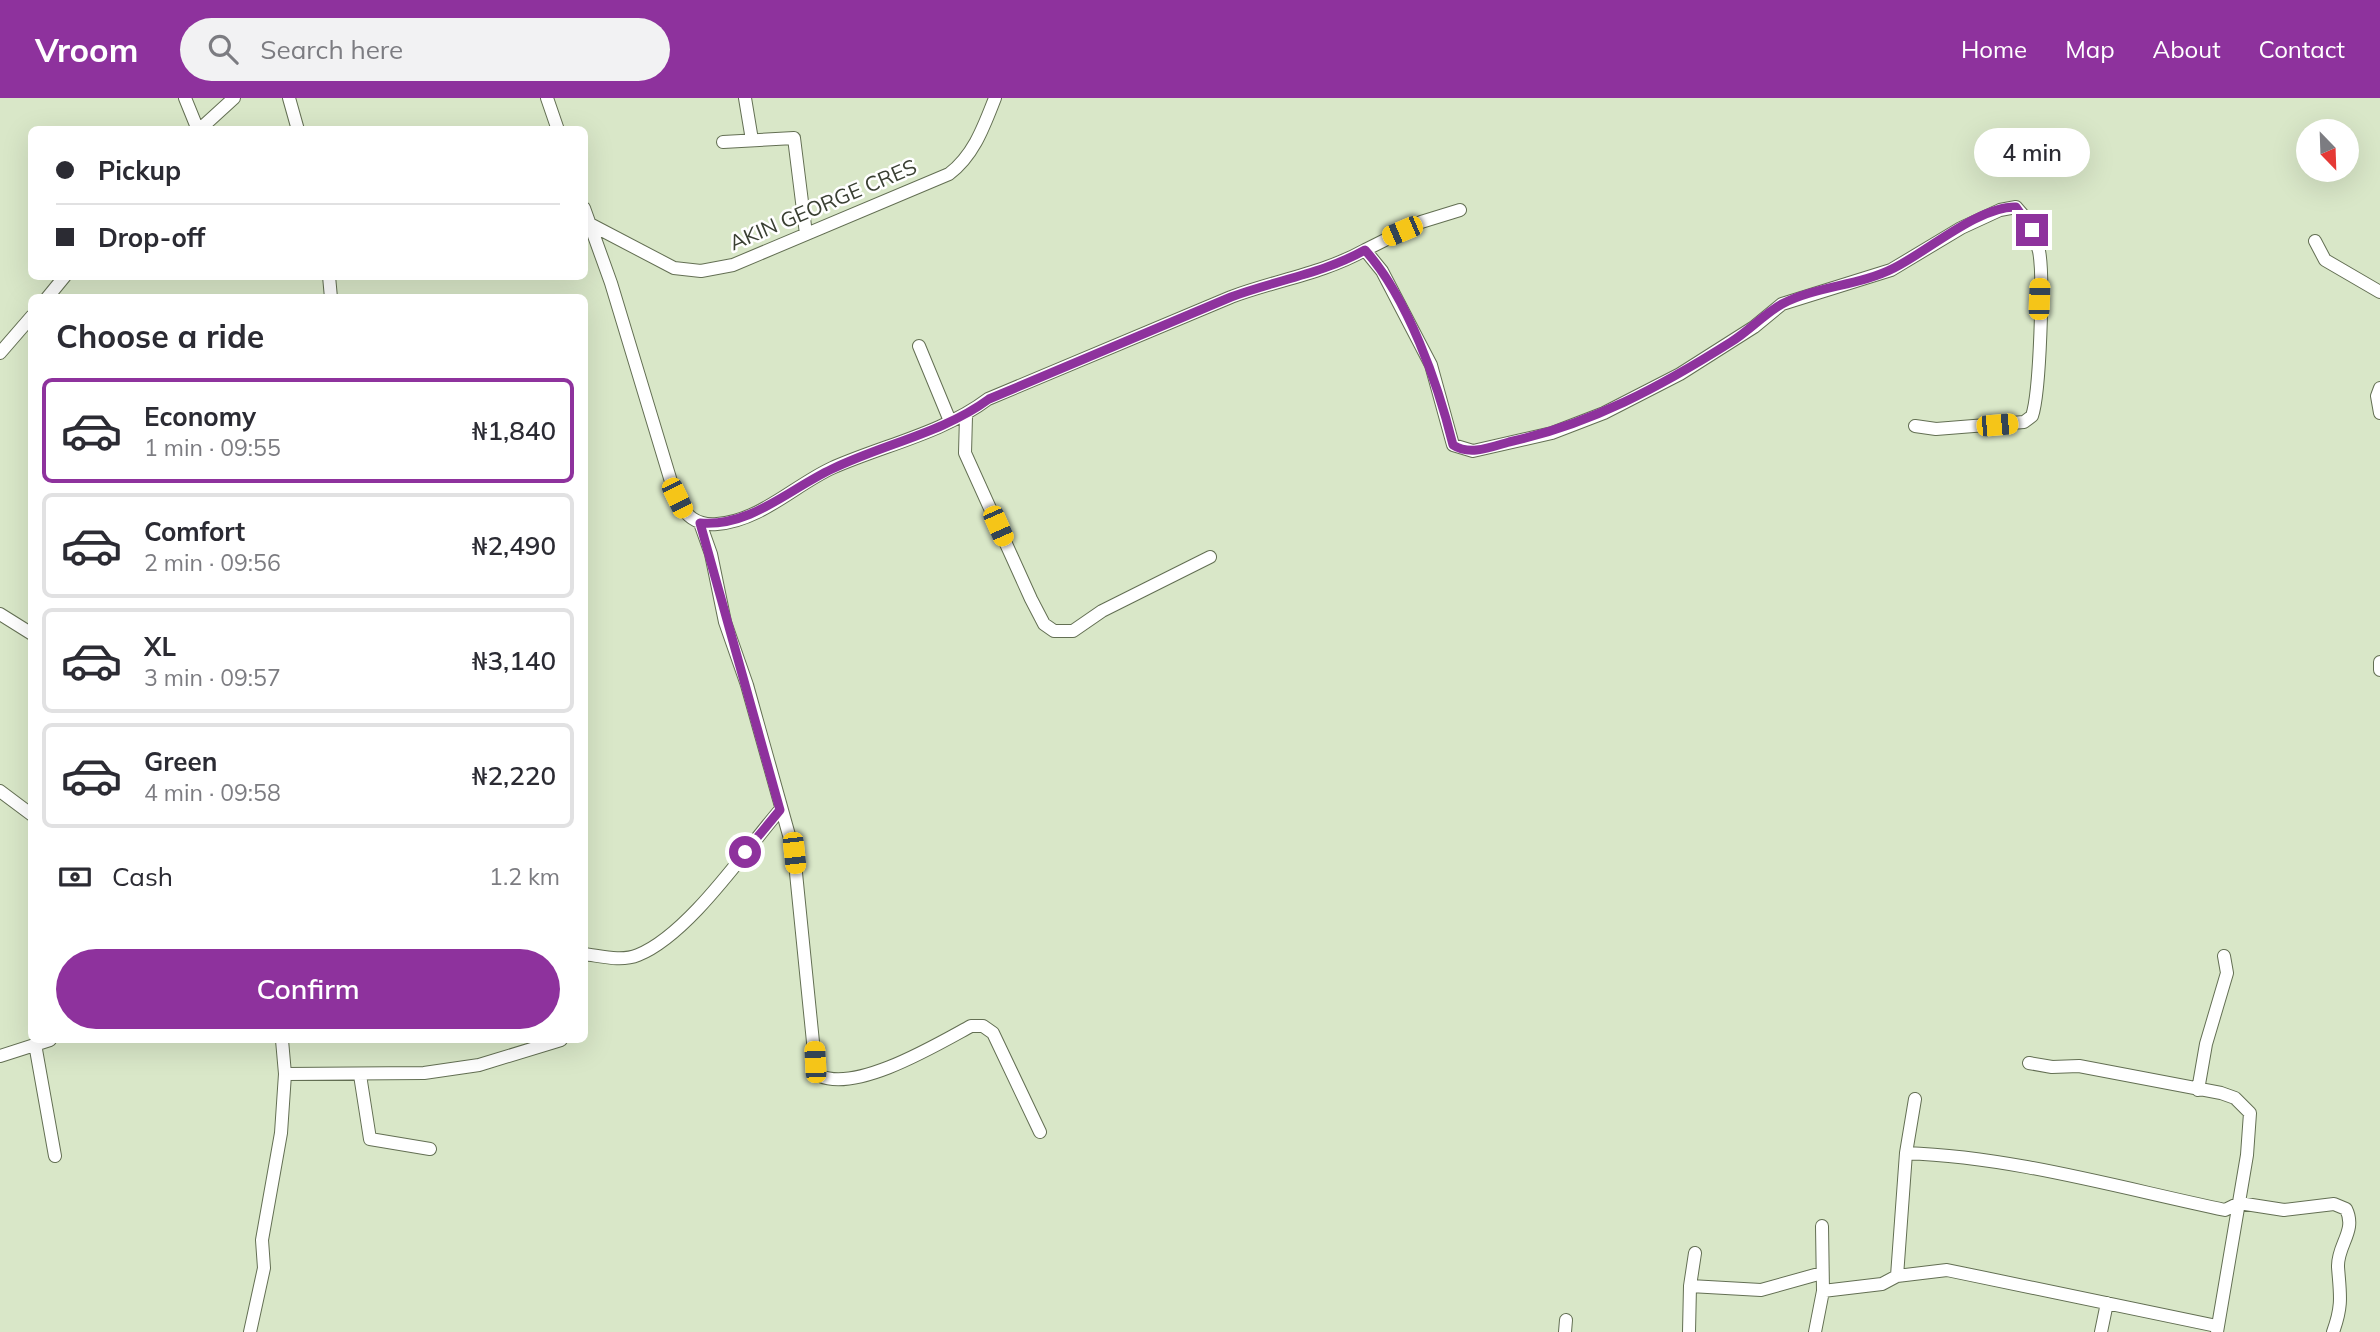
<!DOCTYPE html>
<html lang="en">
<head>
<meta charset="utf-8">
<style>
	body { margin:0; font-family:Mulish,sans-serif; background:#f2f2f3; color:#2b2b33; height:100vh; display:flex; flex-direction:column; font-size:26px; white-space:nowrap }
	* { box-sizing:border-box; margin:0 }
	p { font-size:23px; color:#7c7c81 }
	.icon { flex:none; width:38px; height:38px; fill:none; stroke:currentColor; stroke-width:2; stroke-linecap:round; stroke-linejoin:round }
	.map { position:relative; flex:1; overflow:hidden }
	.details { position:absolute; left:28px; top:196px; width:560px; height:749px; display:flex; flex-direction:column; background:#fff; border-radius:10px; box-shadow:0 7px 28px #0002 }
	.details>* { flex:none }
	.guide { position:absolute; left:28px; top:28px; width:560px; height:154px; border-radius:10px; box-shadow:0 7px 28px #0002; display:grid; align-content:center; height:154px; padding:0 28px; background:#fff }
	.needle { width:46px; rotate:157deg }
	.controls { position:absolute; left:2296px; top:21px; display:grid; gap:14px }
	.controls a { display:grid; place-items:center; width:63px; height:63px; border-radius:50%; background:#fff; box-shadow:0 7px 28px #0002; font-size:35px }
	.end { position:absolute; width:32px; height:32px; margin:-16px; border:9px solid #8e329d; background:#fff; box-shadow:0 0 0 4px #fff }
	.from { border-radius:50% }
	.bubble { position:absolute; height:49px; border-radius:24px; background:#fff; box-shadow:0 7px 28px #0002; font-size:23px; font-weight:600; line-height:49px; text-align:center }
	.car { position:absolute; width:21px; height:42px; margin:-21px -10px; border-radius:9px; box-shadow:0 0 5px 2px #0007; background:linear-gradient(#f5c518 24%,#345 0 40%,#f5c518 0 76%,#345 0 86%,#f5c518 0) }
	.guide b { display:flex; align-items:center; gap:24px; height:66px; font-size:26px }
	.guide b+b { border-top:2px solid #e1e1e2 }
	.guide i { width:18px; height:18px; background:#2b2b33 }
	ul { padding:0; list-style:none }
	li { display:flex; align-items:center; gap:21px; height:105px; margin:0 14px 10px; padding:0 14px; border:4px solid #e1e1e2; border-radius:10px }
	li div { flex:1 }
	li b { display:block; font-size:26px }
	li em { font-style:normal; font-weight:600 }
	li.selected { border-color:#8e329d }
	li>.icon { width:63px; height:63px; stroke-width:1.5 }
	h2 { padding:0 28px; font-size:32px; line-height:84px }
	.pay { display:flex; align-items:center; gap:18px; height:77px; padding:0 28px; font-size:26px }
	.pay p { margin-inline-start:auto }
	.cta { display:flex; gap:14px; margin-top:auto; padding:14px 28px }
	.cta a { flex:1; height:80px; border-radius:42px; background:#8e329d; color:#fff; font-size:28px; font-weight:600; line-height:80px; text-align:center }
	header { display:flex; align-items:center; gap:42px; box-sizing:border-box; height:98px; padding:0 35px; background:#8e329d; color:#fff }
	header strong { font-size:33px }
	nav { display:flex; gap:38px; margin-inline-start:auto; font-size:24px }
	.search { width:490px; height:63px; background:#f2f2f3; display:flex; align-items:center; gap:18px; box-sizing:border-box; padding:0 24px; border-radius:38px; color:#7c7c81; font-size:26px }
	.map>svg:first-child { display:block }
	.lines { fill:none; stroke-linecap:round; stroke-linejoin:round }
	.minor-casing { stroke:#636f53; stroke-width:14 }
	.minor { stroke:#fff; stroke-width:12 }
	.route { stroke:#8e329d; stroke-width:9 }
	.labels { text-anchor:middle; stroke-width:5; stroke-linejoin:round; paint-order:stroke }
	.street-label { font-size:21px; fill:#393f32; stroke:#fff }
</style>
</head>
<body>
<header>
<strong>Vroom</strong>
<div class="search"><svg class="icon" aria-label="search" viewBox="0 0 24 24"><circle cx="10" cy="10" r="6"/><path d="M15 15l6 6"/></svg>Search here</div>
<nav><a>Home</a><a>Map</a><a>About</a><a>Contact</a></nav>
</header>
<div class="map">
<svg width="2380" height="1234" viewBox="0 0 2380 1234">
	<rect width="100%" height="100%" fill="#d9e7c8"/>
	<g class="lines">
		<defs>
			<path id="minor" d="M185,0L198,32
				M289,0L298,32
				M547,0L558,32
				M745,0L752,42
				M199,32L234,0
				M723,44L794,40L806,136
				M584,110L611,185L676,400C685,417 696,428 717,426C760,423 795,387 832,370C884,347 943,335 988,301L1231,199C1276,182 1322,176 1365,152L1382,173L1431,267L1453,347L1473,353L1552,335L1604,315L1680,276L1754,229L1782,206L1891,172L1961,130L2000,112L2016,109C2028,121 2035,137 2039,153C2044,177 2040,295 2032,318L2024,324L1936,331L1915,328
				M590,126L674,170L701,173L733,167L949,76C974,57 984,28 995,0
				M2315,143L2325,162L2380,194
				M1365,152L1421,124L1460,112
				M329,178L331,200
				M47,200L65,178
				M919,248L950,323
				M0,255L32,218
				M2380,290L2377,298L2380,315
				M966,318L965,355L1031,501L1044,526L1054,533H1073L1102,513L1210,459
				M700,425L711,456L725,524L747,587L794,755L815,964L820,978C858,994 936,947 971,928H983L993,935L1040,1034
				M0,516L32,536
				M2380,564V572
				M0,693L32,717
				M584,856C601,858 621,864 638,857C688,837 744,754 780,712
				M35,946L55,1058
				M0,958L50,942
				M2029,965L2052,969L2079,968L2221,995L2235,1000L2250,1015L2247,1057L2217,1234
				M285,976L424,975L479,967L561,942
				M360,977L370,1041L430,1051
				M2198,992L2206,946L2227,875L2224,858
				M1906,1055C2014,1059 2120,1090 2225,1112L2239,1105L2284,1112L2334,1106L2346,1111C2357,1133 2337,1147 2338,1169C2340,1196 2343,1207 2333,1234
				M1897,1178L1906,1055L1915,1001
				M1690,1188L1761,1192L1822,1175
				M1823,1193L1882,1186L1897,1178L1947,1172L2217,1228
				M250,1234L264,1170L262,1142L281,1035L285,976L282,942
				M1565,1234L1566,1222
				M1689,1234L1690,1188L1695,1155
				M1815,1234L1823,1193L1822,1128
				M2101,1234L2107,1205"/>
		</defs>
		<!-- minor casing -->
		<use href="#minor" class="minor-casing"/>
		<!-- minor -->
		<use href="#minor" class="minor"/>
	</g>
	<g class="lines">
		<!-- route -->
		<path class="route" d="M745,754L780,712L700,425C751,429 789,391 832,371C883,346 943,335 989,301L1231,199C1276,182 1322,176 1365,152C1408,200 1438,286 1453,347C1470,358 1491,349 1509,344C1591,326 1660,289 1731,244C1749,233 1764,216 1782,206C1816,188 1859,188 1894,170C1928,153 1979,108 2016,109L2032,132"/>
	</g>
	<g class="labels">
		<!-- street labels -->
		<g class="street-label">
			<text transform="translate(823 107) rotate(-23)" y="7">AKIN GEORGE CRES</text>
		</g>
	</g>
</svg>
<div class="controls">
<a><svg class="needle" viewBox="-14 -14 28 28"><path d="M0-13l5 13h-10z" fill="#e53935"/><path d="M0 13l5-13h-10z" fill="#7c7c81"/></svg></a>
</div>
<i class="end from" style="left:745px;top:754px"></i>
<i class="end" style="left:2032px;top:132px"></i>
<div class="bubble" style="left:1974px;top:30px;width:116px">4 min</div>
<i class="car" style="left:1402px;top:133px;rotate:247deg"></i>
<i class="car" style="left:2039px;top:201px;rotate:2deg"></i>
<i class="car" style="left:1997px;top:327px;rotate:85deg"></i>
<i class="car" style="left:677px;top:400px;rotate:154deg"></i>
<i class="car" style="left:998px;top:428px;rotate:156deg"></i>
<i class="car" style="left:794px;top:755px;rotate:174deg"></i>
<i class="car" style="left:815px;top:964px;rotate:357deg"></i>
<div class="guide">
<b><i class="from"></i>Pickup</b>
<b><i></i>Drop-off</b>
</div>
<section class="details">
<h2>Choose a ride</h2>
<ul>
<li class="selected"><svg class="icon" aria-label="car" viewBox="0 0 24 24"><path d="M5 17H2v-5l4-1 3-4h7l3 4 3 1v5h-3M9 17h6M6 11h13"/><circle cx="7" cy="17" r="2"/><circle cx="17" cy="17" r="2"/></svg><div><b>Economy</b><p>1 min · 09:55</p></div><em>₦1,840</em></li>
<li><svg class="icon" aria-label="car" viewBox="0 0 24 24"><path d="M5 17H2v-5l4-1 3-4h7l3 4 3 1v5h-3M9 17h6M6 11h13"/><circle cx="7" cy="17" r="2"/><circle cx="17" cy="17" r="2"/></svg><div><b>Comfort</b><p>2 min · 09:56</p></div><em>₦2,490</em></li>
<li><svg class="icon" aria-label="car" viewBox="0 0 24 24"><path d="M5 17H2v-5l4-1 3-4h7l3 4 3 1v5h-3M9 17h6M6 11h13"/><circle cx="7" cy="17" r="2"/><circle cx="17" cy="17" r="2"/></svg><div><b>XL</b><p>3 min · 09:57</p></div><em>₦3,140</em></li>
<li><svg class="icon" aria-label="car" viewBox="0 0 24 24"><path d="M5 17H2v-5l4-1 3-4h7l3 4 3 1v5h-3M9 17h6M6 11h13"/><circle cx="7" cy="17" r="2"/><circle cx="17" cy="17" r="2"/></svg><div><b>Green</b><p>4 min · 09:58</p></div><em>₦2,220</em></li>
</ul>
<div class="pay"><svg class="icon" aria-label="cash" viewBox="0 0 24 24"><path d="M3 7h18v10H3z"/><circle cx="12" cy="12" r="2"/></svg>Cash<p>1.2 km</p></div>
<div class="cta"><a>Confirm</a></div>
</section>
</div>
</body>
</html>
